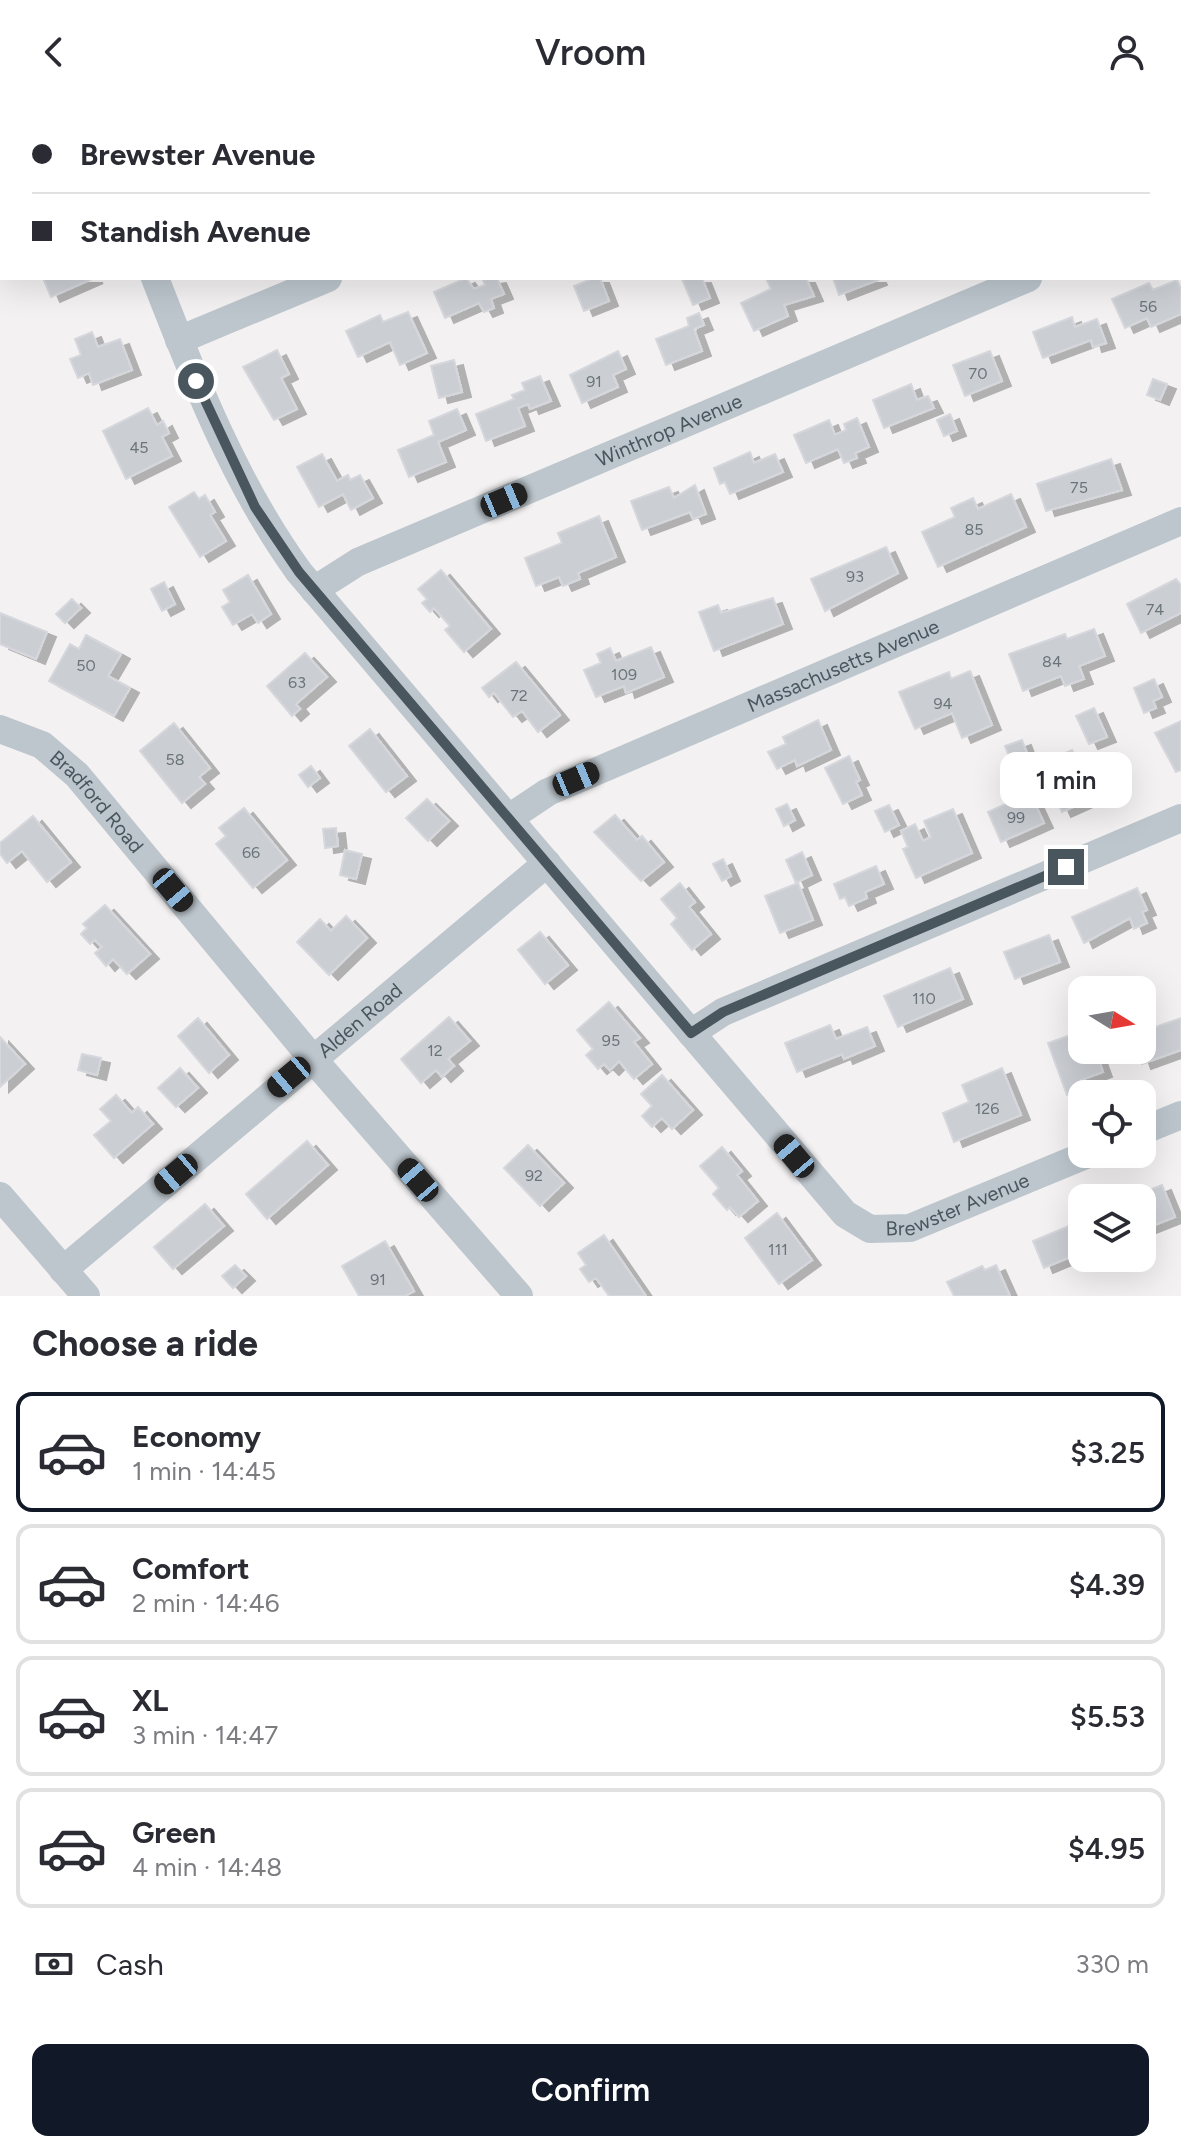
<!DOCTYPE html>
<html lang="en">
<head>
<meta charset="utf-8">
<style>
	body { margin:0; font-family:Figtree,sans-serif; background:#f2f2f3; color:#2b2b33; height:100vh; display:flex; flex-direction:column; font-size:30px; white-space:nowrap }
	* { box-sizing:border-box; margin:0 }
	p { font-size:26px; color:#7c7c81 }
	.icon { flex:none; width:44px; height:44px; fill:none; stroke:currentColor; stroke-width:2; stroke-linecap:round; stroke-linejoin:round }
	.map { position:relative; height:1192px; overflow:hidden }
	.drawer { display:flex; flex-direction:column; background:#fff; flex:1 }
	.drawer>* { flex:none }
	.banner { position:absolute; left:0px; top:0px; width:1182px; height:176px; box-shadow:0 8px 32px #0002; display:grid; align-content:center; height:176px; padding:0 32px; background:#fff }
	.needle { width:52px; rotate:101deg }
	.controls { position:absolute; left:1068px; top:872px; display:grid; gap:16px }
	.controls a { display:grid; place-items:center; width:88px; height:88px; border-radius:16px; background:#fff; box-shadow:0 8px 32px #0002; font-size:40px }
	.end { position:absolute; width:36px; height:36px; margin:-18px; border:10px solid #49565e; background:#fff; box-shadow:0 0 0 4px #fff }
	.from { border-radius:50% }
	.bubble { position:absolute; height:56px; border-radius:16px; background:#fff; box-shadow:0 8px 32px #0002; font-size:26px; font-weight:600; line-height:56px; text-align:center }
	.car { position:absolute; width:24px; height:48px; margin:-24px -12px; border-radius:10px; box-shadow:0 0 6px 2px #0007; background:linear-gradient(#222 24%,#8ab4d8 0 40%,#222 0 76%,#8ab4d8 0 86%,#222 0) }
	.banner b { display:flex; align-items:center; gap:28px; height:76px; font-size:30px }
	.banner b+b { border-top:2px solid #e1e1e2 }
	.banner i { width:20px; height:20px; background:#2b2b33 }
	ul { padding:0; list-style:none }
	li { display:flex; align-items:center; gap:24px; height:120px; margin:0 16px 12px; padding:0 16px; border:4px solid #e1e1e2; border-radius:16px }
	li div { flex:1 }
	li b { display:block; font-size:30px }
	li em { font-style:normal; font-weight:600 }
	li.current { border-color:#111827 }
	li>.icon { width:72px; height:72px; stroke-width:1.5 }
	h2 { padding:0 32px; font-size:36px; line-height:96px }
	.pay { display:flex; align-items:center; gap:20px; height:88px; padding:0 32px; font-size:30px }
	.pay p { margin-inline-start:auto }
	.action { display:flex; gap:16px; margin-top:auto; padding:16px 32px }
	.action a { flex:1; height:92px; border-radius:16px; background:#111827; color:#fff; font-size:32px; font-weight:600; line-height:92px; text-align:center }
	header { display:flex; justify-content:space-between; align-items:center; height:104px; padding:0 32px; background:#fff; font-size:36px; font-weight:600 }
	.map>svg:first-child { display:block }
	.building { fill:#cbced3; stroke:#d5d7dc; stroke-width:2; filter:url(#shadow) }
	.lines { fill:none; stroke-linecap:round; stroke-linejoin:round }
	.minor { stroke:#bdc6cd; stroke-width:28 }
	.route { stroke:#49565e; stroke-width:10 }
	.labels { text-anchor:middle; stroke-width:6; stroke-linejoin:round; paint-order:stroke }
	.number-label { font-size:16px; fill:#6a747b }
	.street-label { font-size:20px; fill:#49565e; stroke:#fff }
</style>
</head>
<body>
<header><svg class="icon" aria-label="back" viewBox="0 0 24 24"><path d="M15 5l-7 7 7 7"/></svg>Vroom<svg class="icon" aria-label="person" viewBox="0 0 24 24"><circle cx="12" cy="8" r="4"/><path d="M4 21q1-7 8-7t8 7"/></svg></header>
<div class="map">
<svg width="1181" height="1192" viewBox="0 0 1181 1192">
	<defs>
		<filter id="shadow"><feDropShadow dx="9" dy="5" stdDeviation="0" flood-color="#0004"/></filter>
	</defs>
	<rect width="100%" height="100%" fill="#f3f1f1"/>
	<!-- building -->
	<path class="building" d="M43,174H94L51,193Z
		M466,174L474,185L485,181L483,176L497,174L504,190L491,195L494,204L484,208L479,199L445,214L434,188Z
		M594,174H600L609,197L584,207L574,182Z
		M702,174L710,194L693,201L682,175Z
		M766,174H806L814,192L784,201L788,212L754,227L741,199L771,185Z
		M833,174H877L878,176L839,191Z
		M1177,176L1181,185V210L1151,223L1147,214L1125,224L1112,195L1149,179L1153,186Z
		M408,208L427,249L400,261L390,238L358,253L346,227L380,211L383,218Z
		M699,209L704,221L694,225L702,247L666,261L656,235L689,222L687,214Z
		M1072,213L1075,223L1097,215L1106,239L1093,243L1091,236L1043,254L1033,228Z
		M92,228L98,243L120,235L132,266L93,281L89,269L78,274L70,255L81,251L75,235Z
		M277,246L289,270L281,274L297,305L274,316L243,263Z
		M618,247L626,265L613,271L618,283L582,299L570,271Z
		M990,247L1002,277L965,292L953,261Z
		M454,256L462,288L439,294L431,262Z
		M540,272L551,297L530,305L528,300L518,304L525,322L486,337L476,310L514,295L512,291L525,286L522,279Z
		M1153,275L1167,280L1160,296L1147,291Z
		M911,280L917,296L928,292L934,304L884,324L873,296Z
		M148,304L157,321L163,317L169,329L162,333L172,352L126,375L103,327Z
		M457,305L466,326L438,338L446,358L409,373L398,346L434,331L429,317Z
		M950,310L957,327L944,332L937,316Z
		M857,314L869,343L855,349L857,354L844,359L838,345L806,359L794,331L829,316L835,331L846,326L844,320Z
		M750,348L754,359L775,350L783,368L730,390L725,378L720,380L714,364Z
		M322,350L337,377L348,371L350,376L360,371L373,394L351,406L343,390L319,403L297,363Z
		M1111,355L1122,386L1046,407L1037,380Z
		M695,381L706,410L693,415L690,408L642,426L631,397L669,383L674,394Z
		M194,388L199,395L205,391L215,408L210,411L226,437L200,453L169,403Z
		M1011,390L1026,423L938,463L922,428L955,413L951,404L973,394L978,405Z
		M599,412L616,453L578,469L580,475L563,482L559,473L536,482L525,454L562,439L558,429Z
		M886,443L898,469L825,507L811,475Z
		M441,466L491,525L464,548L445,526L450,522L434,504L430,508L422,499L427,495L418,485Z
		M248,471L271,510L258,519L252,510L233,521L222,503L230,498L223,486Z
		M1176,475L1181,481V509L1141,529L1127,500Z
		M164,478L175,500L162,507L151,485Z
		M773,494L783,520L714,547L699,508L718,501L721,509Z
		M72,495L81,504L65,519L56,510Z
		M0,509L47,528L36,555L0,540Z
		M1094,525L1105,552L1079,562L1084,575L1065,582L1061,572L1023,587L1009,550L1065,530L1067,535Z
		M86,531L121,550L108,572L130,584L114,612L49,577L70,540L79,545Z
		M651,543L664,573L626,589L624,582L596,593L584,566L601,559L597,550L610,544L616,557Z
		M305,549L327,573L296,600L300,605L292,612L267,582Z
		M516,558L560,611L538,628L522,607L513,613L494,589L489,593L482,584Z
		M970,567L992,621L962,634L952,609L915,625L899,588L949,568L951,575Z
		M1154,575L1162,593L1153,597L1156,604L1144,609L1134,584Z
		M1094,604L1107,633L1089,640L1076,612Z
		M818,616L831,646L797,662L795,656L777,665L768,648L786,640L783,633Z
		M1181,617V666L1176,668L1155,629Z
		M174,619L210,664L199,673L205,680L182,699L140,647Z
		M370,625L407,672L386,688L349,642Z
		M1022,636L1031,660L1015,667L1005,642Z
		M1072,646L1093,694L1062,708L1040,660Z
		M849,652L860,676L856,678L862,691L843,700L825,664Z
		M311,662L320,674L308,683L299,671Z
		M1030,689L1044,719L1001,738L988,708Z
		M427,695L449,717L428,737L406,714Z
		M787,700L795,716L784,722L776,705Z
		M889,701L899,721L885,728L875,707Z
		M244,704L287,756L253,784L216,740L226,732L219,724Z
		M953,705L972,749L916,774L903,745L908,743L901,727L915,720L923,737L931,733L924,717Z
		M615,711L637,736L642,732L664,758L641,777L594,728Z
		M33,712L71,758L47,778L22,747L7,759L0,750V739Z
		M336,724L338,742L325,744L323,725Z
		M345,746L362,750L356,775L340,771Z
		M802,748L812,771L796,779L786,756Z
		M723,755L731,772L722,777L713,760Z
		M876,762L884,780L865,788L867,794L849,802L845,793L840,795L834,780Z
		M680,779L695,798L689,803L711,830L692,846L671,820L677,814L661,795Z
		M798,779L813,816L780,829L765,792Z
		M1137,784L1147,806L1142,808L1147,819L1134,825L1130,814L1084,839L1072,813Z
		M105,801L150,850L127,870L113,855L106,862L95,849L102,843L95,836L90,840L81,830L87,824L83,820Z
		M346,812L367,834L329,871L297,838L320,815L331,827Z
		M540,828L568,861L545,880L518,846Z
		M1049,831L1060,858L1015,875L1004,848Z
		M950,864L963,895L898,923L884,892Z
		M609,898L640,934L634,938L652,960L634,975L619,957L610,966L604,960L598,965L586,951L593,945L577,926Z
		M449,913L470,937L448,955L454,962L442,973L436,966L421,979L401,955Z
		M198,914L229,951L209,969L178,932Z
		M1181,914V946L1142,960L1137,946H1142V922L1144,927Z
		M830,921L836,935L867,923L875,942L844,955L842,950L797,968L785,939Z
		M1082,927V946H1095L1103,968L1081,976L1084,985L1067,991L1048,939Z
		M0,933L25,960L0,983Z
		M82,950L101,954L97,971L78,966Z
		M180,964L198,984L176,1003L158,984Z
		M1002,964L1021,1011L954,1038L943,1009L969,998L962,981Z
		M662,971L693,1006L672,1025L662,1014L652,1023L642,1012L652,1002L641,990Z
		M116,991L132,1009L138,1003L153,1020L114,1054L94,1031L111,1017L100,1005Z
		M307,1037L328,1061L267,1115L246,1090Z
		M528,1041L564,1079L540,1102L504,1064Z
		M722,1043L742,1067L737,1071L758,1097L739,1113L730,1103L727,1106L713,1090L719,1084L700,1062Z
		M1162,1081L1175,1113L1142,1126V1094H1129Z
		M205,1100L224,1122L173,1165L154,1143Z
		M777,1109L812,1156L779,1180L745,1134Z
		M1081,1117L1082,1148L1044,1164L1033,1137Z
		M604,1131L646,1192H609L596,1174L589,1178L580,1165L586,1161L578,1149Z
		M385,1137L414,1187L405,1192H359L342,1162Z
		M235,1161L246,1172L233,1184L222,1172Z
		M996,1161L1010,1192H954L947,1178L982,1162L985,1166Z"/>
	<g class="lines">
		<!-- minor -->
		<g class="minor">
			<path d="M89,0L90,2"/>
			<path d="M1159,0L1160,2"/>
			<path d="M735,2L739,0"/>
			<path d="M1180,50L1181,52"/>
			<path d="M1180,110L1181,109"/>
			<path id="s1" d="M155,174C195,277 234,378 299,468L845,1110L870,1125L910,1124L1088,1050"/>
			<path d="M179,236L328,174"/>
			<path id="s2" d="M314,486L358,458L1028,174"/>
			<path id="s3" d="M0,625L42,641L77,671L312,954L519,1192"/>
			<path id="s4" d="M509,714L548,688L1181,417"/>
			<path d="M691,929L723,908L1181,714"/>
			<path d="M1142,1027L1181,1011"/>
			<path d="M0,1092L86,1192"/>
			<path id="s5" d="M63,1166L547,759"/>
		</g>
	</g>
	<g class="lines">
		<!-- route -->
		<path class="route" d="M196,277L255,403L299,468L691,929L723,908L1066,763"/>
	</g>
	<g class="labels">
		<!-- number labels -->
		<g class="number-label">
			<text x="1148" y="208">56</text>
			<text x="978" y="275">70</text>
			<text x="594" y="283">91</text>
			<text x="139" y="349">45</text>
			<text x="1079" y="389">75</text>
			<text x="974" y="431">85</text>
			<text x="855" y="478">93</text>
			<text x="1155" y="511">74</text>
			<text x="1052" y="563">84</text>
			<text x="86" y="567">50</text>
			<text x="624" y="576">109</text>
			<text x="297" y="584">63</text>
			<text x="519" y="597">72</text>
			<text x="943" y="605">94</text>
			<text x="175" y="661">58</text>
			<text x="1016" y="719">99</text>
			<text x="251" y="754">66</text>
			<text x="924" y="900">110</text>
			<text x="611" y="942">95</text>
			<text x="435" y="952">12</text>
			<text x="987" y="1010">126</text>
			<text x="534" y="1077">92</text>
			<text x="778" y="1151">111</text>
			<text x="378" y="1181">91</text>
		</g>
		<!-- street labels -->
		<g class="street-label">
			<text dy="7" stroke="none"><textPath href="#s2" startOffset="390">Winthrop Avenue</textPath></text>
			<text dy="7" stroke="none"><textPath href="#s4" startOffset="368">Massachusetts Avenue</textPath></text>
			<text dy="7" stroke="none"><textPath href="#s3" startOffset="124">Bradford Road</textPath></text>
			<text dy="7" stroke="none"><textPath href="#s5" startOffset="388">Alden Road</textPath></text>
			<text dy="7" stroke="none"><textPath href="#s1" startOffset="1292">Brewster Avenue</textPath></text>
		</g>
	</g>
</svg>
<div class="controls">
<a><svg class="needle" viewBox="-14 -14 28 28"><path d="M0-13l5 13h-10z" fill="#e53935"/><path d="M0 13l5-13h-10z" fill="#7c7c81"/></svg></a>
<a><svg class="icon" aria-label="locate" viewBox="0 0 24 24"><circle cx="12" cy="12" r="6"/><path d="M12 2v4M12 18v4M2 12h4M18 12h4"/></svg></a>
<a><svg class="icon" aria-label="layers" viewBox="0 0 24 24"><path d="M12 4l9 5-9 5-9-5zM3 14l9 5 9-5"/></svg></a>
</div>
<i class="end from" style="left:196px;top:277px"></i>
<i class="end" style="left:1066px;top:763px"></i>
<div class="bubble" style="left:1000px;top:648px;width:132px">1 min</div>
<i class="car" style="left:504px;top:396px;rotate:67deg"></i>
<i class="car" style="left:576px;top:675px;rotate:67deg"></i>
<i class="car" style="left:173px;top:786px;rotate:140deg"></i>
<i class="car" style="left:289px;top:973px;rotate:230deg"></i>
<i class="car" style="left:794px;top:1052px;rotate:320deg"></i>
<i class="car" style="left:176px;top:1070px;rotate:230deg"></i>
<i class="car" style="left:418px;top:1076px;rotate:319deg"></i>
<div class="banner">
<b><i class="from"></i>Brewster Avenue</b>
<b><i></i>Standish Avenue</b>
</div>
</div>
<section class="drawer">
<h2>Choose a ride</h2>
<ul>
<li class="current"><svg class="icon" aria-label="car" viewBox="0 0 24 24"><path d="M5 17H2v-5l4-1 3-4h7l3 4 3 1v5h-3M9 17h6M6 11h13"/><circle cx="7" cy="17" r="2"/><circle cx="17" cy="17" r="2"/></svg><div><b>Economy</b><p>1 min · 14:45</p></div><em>$3.25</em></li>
<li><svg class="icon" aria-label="car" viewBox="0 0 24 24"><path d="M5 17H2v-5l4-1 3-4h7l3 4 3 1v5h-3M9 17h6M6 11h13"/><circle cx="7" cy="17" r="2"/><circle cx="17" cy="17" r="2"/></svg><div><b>Comfort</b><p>2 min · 14:46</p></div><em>$4.39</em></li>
<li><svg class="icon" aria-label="car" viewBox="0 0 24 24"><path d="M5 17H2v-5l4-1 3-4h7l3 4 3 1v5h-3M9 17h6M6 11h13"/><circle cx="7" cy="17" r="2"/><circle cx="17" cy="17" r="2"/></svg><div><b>XL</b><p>3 min · 14:47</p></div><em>$5.53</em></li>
<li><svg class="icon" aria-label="car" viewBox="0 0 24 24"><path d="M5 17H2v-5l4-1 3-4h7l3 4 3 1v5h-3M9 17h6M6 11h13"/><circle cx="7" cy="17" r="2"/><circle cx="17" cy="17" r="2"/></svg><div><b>Green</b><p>4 min · 14:48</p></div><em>$4.95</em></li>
</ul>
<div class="pay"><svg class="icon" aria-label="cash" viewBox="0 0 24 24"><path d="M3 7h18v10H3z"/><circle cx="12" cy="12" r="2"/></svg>Cash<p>330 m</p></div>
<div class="action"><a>Confirm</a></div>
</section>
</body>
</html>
